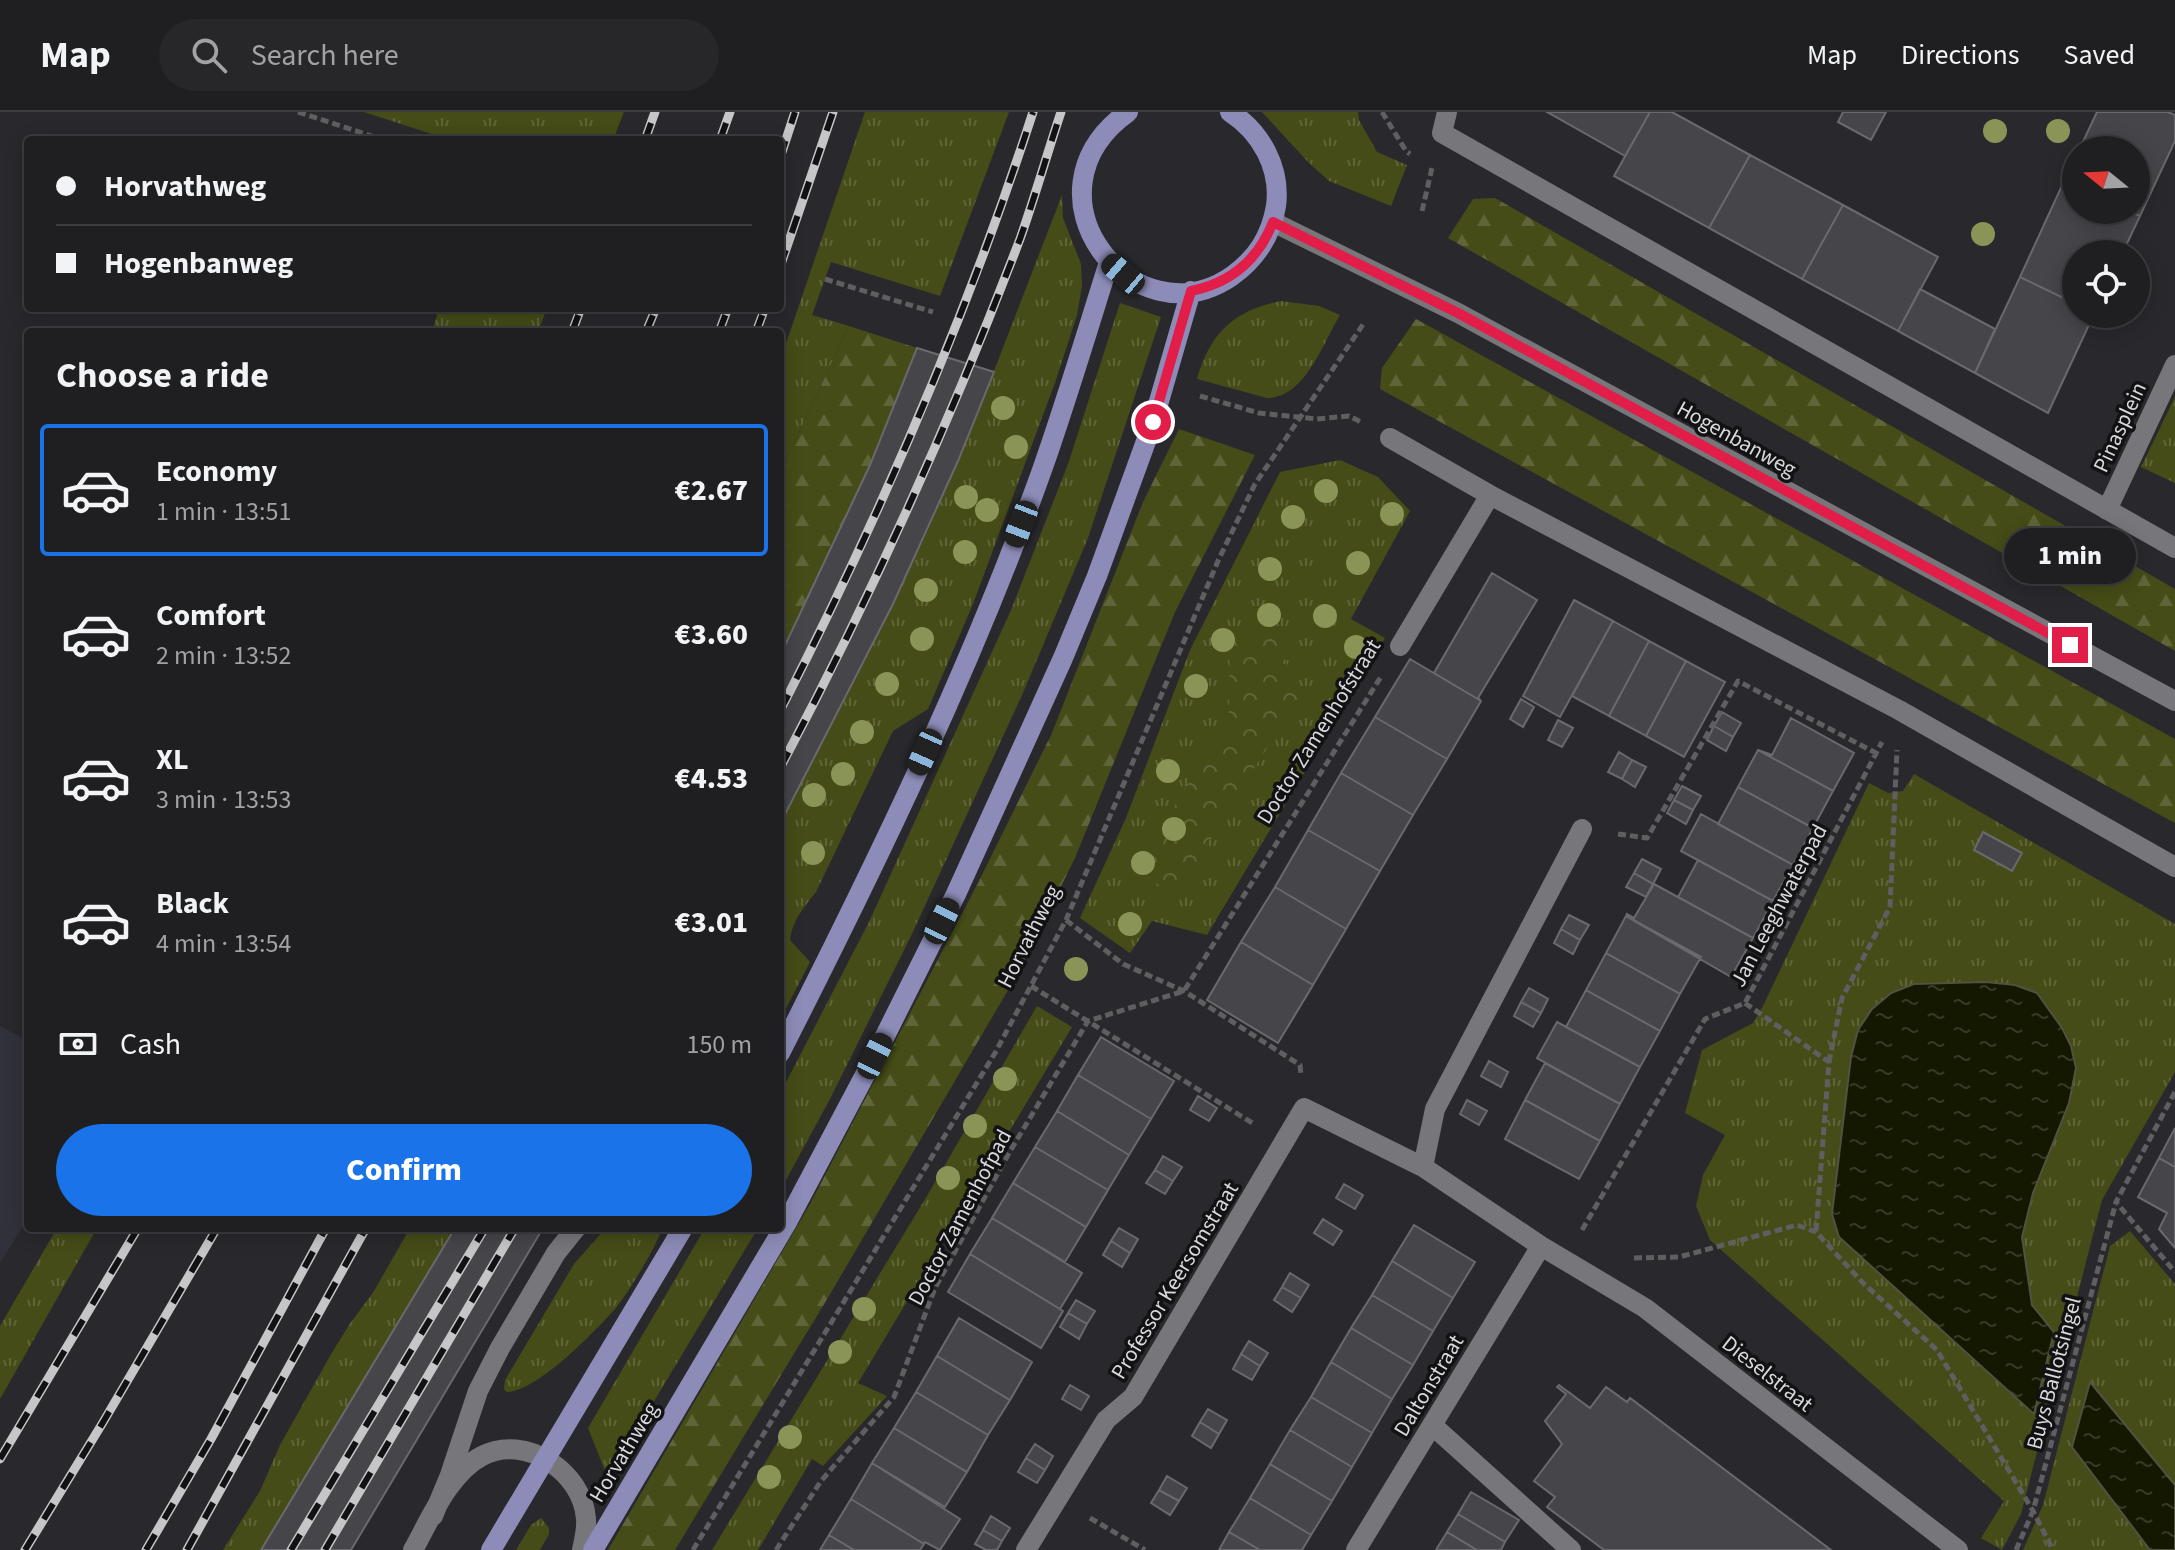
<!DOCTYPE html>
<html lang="en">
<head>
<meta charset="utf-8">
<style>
	body { margin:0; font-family:"Source Sans 3",sans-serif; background:#27272a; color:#f1f3f6; height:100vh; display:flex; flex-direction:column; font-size:30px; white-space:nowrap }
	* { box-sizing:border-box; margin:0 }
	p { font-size:26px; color:#a1a2a5 }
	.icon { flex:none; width:44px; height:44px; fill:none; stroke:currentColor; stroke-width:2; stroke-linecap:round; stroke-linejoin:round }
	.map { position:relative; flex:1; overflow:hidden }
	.drawer { position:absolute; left:24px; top:216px; width:760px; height:904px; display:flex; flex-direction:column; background:#1f1f22; border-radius:8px; box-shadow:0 4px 20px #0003,0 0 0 2px #3c3d40 }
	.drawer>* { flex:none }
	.banner { position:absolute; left:24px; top:24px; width:760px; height:176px; border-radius:8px; box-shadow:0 4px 20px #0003,0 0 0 2px #3c3d40; display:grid; align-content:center; height:176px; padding:0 32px; background:#1f1f22 }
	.needle { width:52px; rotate:288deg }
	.fabs { position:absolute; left:2062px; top:24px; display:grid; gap:16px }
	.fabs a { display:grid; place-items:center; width:88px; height:88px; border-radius:50%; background:#1f1f22; box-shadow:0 4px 20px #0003,0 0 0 2px #3c3d40; font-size:40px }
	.end { position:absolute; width:36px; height:36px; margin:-18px; border:10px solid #e11d48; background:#fff; box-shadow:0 0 0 4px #fff }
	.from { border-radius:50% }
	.bubble { position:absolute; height:56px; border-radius:28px; background:#1f1f22; box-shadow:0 4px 20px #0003,0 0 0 2px #3c3d40; font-size:26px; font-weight:800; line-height:56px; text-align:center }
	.car { position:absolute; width:24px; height:48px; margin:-24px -12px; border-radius:10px; box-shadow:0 0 6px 2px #0007; background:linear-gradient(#222 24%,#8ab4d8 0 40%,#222 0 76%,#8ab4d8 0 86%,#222 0) }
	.banner b { display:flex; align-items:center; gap:28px; height:76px; font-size:30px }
	.banner b+b { border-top:2px solid #3c3d40 }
	.banner i { width:20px; height:20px; background:#f1f3f6 }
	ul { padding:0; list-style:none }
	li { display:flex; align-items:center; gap:24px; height:132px; margin:0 16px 12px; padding:0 16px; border:4px solid transparent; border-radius:8px }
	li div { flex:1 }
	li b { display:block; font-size:30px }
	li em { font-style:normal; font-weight:800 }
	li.current { border-color:#1a73e8 }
	li>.icon { width:72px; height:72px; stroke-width:1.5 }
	h2 { padding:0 32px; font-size:36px; line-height:96px }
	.pay { display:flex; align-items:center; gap:20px; height:88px; padding:0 32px; font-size:30px }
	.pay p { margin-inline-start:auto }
	.primary-button { display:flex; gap:16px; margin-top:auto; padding:16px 32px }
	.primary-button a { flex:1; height:92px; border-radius:48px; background:#1a73e8; color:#fff; font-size:32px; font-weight:800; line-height:92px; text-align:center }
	header { display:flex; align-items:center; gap:48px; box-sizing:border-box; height:112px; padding:0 40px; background:#1f1f22; border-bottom:2px solid #3c3d40 }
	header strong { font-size:38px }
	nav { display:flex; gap:44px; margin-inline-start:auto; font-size:28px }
	.search { width:560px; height:72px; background:#27272a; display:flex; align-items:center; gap:20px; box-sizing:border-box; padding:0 28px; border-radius:44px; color:#a1a2a5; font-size:30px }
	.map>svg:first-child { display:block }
	.built { fill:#31313b }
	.grass { fill:url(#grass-tufts) }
	.forest { fill:url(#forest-firs) }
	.park { fill:url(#park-crowns) }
	.water { fill:url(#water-ripples); stroke:#505242; stroke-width:2 }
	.building { fill:#45454a; stroke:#69696e; stroke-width:2 }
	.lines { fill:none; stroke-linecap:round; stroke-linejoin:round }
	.path { stroke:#5f5f62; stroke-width:5; stroke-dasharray:8 4; stroke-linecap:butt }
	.minor { stroke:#76767b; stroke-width:20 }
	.major { stroke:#8d8cb8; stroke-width:20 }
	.rail-casing { stroke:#c6c6c9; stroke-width:9 }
	.rail { stroke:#121214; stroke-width:6; stroke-dasharray:18; stroke-linecap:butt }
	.tree { fill:#8b9457 }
	.route { stroke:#e11d48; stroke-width:10 }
	.labels { text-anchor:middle; stroke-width:7; stroke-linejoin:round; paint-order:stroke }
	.street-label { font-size:22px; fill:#d9d9dc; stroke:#121214 }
</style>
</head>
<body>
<header>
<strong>Map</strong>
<div class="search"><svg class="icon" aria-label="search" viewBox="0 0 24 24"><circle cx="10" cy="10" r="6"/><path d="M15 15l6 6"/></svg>Search here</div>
<nav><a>Map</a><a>Directions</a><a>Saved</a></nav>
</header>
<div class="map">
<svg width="2175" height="1438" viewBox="0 0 2175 1438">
	<defs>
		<pattern id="grass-tufts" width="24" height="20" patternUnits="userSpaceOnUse" patternTransform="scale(2)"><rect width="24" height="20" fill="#454c17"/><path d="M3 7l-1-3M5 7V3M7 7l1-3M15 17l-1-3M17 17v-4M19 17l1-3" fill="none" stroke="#5f6538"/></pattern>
		<pattern id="forest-firs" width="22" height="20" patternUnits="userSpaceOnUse" patternTransform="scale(2)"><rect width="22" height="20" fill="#454c17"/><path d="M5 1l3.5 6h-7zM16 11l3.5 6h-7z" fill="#5f6538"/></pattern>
		<pattern id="park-crowns" width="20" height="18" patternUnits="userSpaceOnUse" patternTransform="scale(2)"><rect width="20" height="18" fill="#454c17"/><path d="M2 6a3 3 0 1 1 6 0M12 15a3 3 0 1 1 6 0" fill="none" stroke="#5f6538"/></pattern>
		<pattern id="water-ripples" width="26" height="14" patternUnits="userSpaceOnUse" patternTransform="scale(2)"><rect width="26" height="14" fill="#151800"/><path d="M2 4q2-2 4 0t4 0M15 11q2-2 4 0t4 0" fill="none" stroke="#363925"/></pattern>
	</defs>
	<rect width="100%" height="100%" fill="#29292d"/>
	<!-- built -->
	<path class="built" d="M0,914L28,929V1106L0,1151Z"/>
	<!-- grass -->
	<path class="grass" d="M364,0H624L613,28H450Z
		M865,0H1009L940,184L831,150L812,203L849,214L780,361V249Z
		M1262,0H1358L1359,8L1377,40L1407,53L1391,94L1329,69L1308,50Z
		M1062,83L1063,106L1081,152L1082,174L1077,203L1056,268L973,492L928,597L893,619L816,780C804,795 792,809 790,828L810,850L780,908V712L876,527L926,422L987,277Z
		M1281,189L1319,194L1340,203C1323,231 1305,286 1267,286L1197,267C1210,221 1234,198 1281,189Z
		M1120,191L1161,205L1088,426L1023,581L910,826L830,987L780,1079V982L869,810L1011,498L1068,352Z
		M439,196H547L538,220H432Z
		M2175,285V371L2141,355Z
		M1340,348L1378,365L1410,399L1351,507L1385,526L1207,823L1152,809L1130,841L1080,806L1126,706L1190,538L1280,360Z
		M1914,662L2175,812V960L2102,1088L2021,1402L2002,1438L1981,1426L2004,1389L1710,1128L1696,1094L1703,1063L1725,1023L1685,1001L1702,938L1753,911L1764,892L1869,671L1888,681L1903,679Z
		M1037,894L1072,915L858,1271L887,1284L823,1354L812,1347L758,1438H712L927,1084Z
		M57,1116H97L0,1287V1214Z
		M410,1116H455L261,1438H223L260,1379L280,1333L330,1244L349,1213L374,1179Z
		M606,1116H662C656,1136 628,1181 615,1197C593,1221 539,1278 507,1280L504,1277L505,1268L574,1152Z
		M705,1116H758L611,1361H606L588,1316Z
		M2130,1119L2175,1172V1373L2090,1271L2072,1335L2150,1438H2023L2043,1393L2110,1134Z
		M541,1406L549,1416V1422L540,1438H516L531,1413Z"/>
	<!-- forest -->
	<path class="forest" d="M1495,86L2175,477V539L1448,126L1473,87Z
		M1416,207L2175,627V711L1380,277L1382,256Z
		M849,214L917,236L870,353L780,544V361Z
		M1179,317L1255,343L1175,500L1075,746L1018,861L829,1184L675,1438H608L810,1092L978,771L1052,621L1143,390Z"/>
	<!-- park -->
	<path class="park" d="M1273,511L1298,586L1175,784L1136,757L1229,604L1230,527Z"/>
	<!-- water -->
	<path class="water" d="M1986,870L2015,873L2037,881L2062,916L2071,934L2076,956L2069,991L2033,1081L2022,1125L2032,1193L2054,1220L2034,1302L1839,1125L1832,1102L1851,945L1858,918L1872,897L1891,881L1914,872Z
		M2090,1270L2175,1373V1438H2150L2072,1335Z"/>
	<!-- building -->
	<path class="building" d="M1547,0H1650L1625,44Z
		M1650,0H1672L1750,43L1709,116L1614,64Z
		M1843,0H1886L1871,28L1838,10Z
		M2097,0H2168L2175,3V29L2140,104L2126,98H2136V38H2079Z
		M1750,43L1843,93L1802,167L1709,116Z
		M2076,44V75L2064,69Z
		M2064,69L2076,75V98H2126L2140,104L2122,142H2076V192L2020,165Z
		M1843,93L1938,145L1898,219L1802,167Z
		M2020,165L2076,192V202H2094L2048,301L1975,261Z
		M1920,177L1995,217L1975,261L1898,219Z
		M917,236L994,260L958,349L893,492L780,712V544L870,353Z
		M1492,461L1537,488L1478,586L1481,589L1434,561Z
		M1574,488L1613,509L1560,605L1523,584Z
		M1613,509L1649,529L1609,604L1572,584Z
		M1649,529L1686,549L1646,624L1609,604Z
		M1410,547L1481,589L1447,647L1375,605Z
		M1686,549L1725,570L1684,645L1646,624Z
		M1521,587L1534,595L1523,615L1510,607Z
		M1722,600L1741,611L1733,625L1714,614Z
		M1375,605L1447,647L1413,703L1341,661Z
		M1791,606L1854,641L1833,679L1758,638L1772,643Z
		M1558,608L1573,616L1562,635L1548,628Z
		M1714,614L1733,625L1726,639L1707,628Z
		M1758,638L1833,679L1813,716L1738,675Z
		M1619,640L1632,648L1622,667L1608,660Z
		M1632,648L1646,655L1635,675L1622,667Z
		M1341,661L1413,703L1380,759L1308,718Z
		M1682,674L1701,684L1693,698L1674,688Z
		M1738,675L1813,716L1793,753L1718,712Z
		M1674,688L1693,698L1686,712L1667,701Z
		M1701,702L1793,753L1773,789L1681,739Z
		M1308,718L1380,759L1346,817L1275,775Z
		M1983,720L2022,741L2012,759L1974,738Z
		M1642,747L1661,757L1653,772L1634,761Z
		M1698,748L1773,789L1753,826L1678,785Z
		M1634,761L1653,772L1646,785L1626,775Z
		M1654,772L1753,826L1731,865L1626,804L1627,802L1634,806Z
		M1275,775L1346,817L1313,873L1241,830Z
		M1569,803L1589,813L1580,828L1561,817Z
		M1626,804L1701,845L1680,882L1606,841Z
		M1561,817L1580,828L1573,842L1554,831Z
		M1241,830L1313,873L1278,931L1207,888Z
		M1606,841L1680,882L1660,919L1586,878Z
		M1529,876L1548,887L1541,901L1521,890Z
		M1586,878L1660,919L1640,955L1566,915Z
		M1521,890L1541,901L1533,915L1514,904Z
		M1557,910L1640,955L1620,992L1537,946Z
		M1101,925L1174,969L1151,1007L1078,963Z
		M1489,949L1508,960L1501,975L1481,964Z
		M1545,951L1620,992L1600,1029L1525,988Z
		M1078,963L1151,1007L1129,1043L1057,999Z
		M1198,984L1217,996L1209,1009L1190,998Z
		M1467,988L1487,999L1479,1013L1460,1002Z
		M1525,988L1600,1029L1579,1067L1505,1027Z
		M1057,999L1129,1043L1108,1078L1035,1035Z
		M2175,1016V1055L2159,1046Z
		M1035,1035L1108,1078L1086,1115L1013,1071Z
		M1163,1044L1182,1055L1173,1069L1155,1058Z
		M2159,1046L2175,1055V1136L2159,1117L2167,1101L2138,1085Z
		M1155,1058L1173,1069L1165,1082L1146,1071Z
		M1013,1071L1086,1115L1065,1150L992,1106Z
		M1344,1072L1363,1083L1355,1097L1336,1086Z
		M992,1106L1082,1161L1060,1197L970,1142Z
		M1323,1107L1342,1119L1333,1133L1314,1121Z
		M1414,1113L1475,1150L1453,1186L1392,1149Z
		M455,1116H543L351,1438H261Z
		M1119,1116L1138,1127L1130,1141L1111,1129Z
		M1111,1129L1130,1141L1122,1155L1103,1143Z
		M970,1142L1063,1199L1041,1236L948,1180Z
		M1392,1149L1453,1186L1433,1219L1372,1183Z
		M1290,1161L1309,1173L1301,1186L1282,1175Z
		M1282,1175L1301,1186L1292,1200L1274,1188Z
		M1372,1183L1433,1219L1413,1253L1351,1216Z
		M1076,1188L1095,1199L1087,1212L1068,1201Z
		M1068,1201L1087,1212L1079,1227L1060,1215Z
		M959,1206L1032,1250L1010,1288L937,1244Z
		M1351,1216L1413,1253L1392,1287L1331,1250Z
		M1249,1229L1268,1241L1260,1254L1241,1242Z
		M1241,1242L1260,1254L1252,1268L1233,1257Z
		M937,1244L1010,1288L988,1323L916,1280Z
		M1331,1250L1392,1287L1372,1321L1311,1285Z
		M1070,1273L1089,1284L1081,1298L1062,1287Z
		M1559,1273L1590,1296L1606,1275L1627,1290L1630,1286L1831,1438H1604L1547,1395L1555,1385L1534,1369L1562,1332L1545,1309L1566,1282L1557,1275Z
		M916,1280L988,1323L967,1360L894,1316Z
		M1311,1285L1372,1321L1352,1355L1290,1318Z
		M1208,1297L1227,1308L1219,1322L1200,1310Z
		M1200,1310L1219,1322L1211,1336L1192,1324Z
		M894,1316L967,1360L945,1395L872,1351Z
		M1290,1318L1352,1355L1332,1389L1270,1352Z
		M1035,1332L1053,1344L1045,1358L1026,1346Z
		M1026,1346L1045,1358L1037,1371L1018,1360Z
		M872,1351L960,1407L940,1438L925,1430L924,1432L851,1387Z
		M1270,1352L1332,1389L1311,1423L1250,1386Z
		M1167,1364L1187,1376L1179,1389L1159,1378Z
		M1159,1378L1179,1389L1170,1403L1151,1391Z
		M1471,1380L1519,1408L1505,1430L1458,1402Z
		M1250,1386L1311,1423L1302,1438H1260L1229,1420Z
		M851,1387L924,1432L920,1438H854L829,1423Z
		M1458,1402L1505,1430L1501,1438H1477L1447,1420Z
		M991,1404L1010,1416L1002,1429L983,1418Z
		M983,1418L1002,1429L997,1438H986L975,1432Z
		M1229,1420L1260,1438H1219Z
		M1447,1420L1477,1438H1436Z
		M829,1423L854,1438H820Z"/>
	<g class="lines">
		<!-- path -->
		<path class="path" d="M298,0L384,28
			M1382,0L1406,39L1410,42
			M1422,99L1432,56
			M825,167L933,200
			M1200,284L1259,301L1317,307L1349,304L1361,310
			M1618,722L1647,726L1738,569L1876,641
			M1066,808L1123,852L1184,879L1300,953L1301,963
			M1031,874L1254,1012
			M1745,891L1829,950L1816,1120
			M1829,950L1842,886L1890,795L1897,638
			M2175,980L2116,1090L2175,1160
			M1582,1118L1705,907L1745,891L1882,630
			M1634,1146L1679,1145L1797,1113L1816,1120L1862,1170L1937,1238L2033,1399L2053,1438
			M1090,1406L1145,1438
			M693,1438L995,941L1066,808L1218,449L1255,372L1364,211
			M776,1438L821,1369L894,1285L935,1176L1009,1041L1088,909L1184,879L1382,563
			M2016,1438L2033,1399L2116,1090"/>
		<!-- minor -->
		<path class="minor" d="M1447,0L1442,21L2175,436
			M1273,110L1458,201L2175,589
			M1390,326L1490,383L1899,598L2175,755
			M2107,398L2175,253
			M1400,534L1490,383
			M1423,1055L1435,997L1582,717
			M1432,1313L1571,1438
			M433,1404L450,1363L478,1279L500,1236L556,1141L576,1116
			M413,1438C430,1408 449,1361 482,1344C525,1321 583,1360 586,1407C587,1417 584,1428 582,1438
			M1026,1438L1106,1308L1133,1285L1304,996L1423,1055L1541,1134L1645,1196L1958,1438
			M1356,1438L1541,1134"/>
		<!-- major -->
		<path class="major" d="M1128,0C1015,81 1133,232 1232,164C1257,146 1271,124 1276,94C1281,56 1261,20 1230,0
			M780,941C876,752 970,559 1042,358C1066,290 1087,220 1109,150
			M491,1438L683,1116
			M593,1438L786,1112L875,944L956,782L1063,546L1097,464L1153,310L1191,179"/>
		<defs>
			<path id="rail" d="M645,28L655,0
				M720,28L730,0
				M780,46L795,0
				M780,155L833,0
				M572,220L581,196
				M646,220L656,196
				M719,220L728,196
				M756,220L765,196
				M780,599C879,406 966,207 1033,0
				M780,656C871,485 951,308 1020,127C1035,85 1047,42 1061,0
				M0,1347L138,1116
				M25,1438L102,1312L217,1116
				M146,1438L211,1327L326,1116
				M187,1438L366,1116
				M291,1438L485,1116
				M325,1438L515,1116"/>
		</defs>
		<!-- rail casing -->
		<use href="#rail" class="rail-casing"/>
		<!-- rail -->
		<use href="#rail" class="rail"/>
	</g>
	<!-- trees -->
	<g class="tree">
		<circle cx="1995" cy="19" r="12"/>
		<circle cx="2058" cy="19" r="12"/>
		<circle cx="1983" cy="122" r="12"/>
		<circle cx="1003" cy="296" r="12"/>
		<circle cx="1016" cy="335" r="12"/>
		<circle cx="1326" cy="379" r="12"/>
		<circle cx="966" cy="385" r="12"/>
		<circle cx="987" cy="398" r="12"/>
		<circle cx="1392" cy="402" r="12"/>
		<circle cx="1293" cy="405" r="12"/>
		<circle cx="965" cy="440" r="12"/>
		<circle cx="1358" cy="451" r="12"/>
		<circle cx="1270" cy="457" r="12"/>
		<circle cx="926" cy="478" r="12"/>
		<circle cx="1269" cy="503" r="12"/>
		<circle cx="1325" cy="504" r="12"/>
		<circle cx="922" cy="527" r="12"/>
		<circle cx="1223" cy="528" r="12"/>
		<circle cx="1356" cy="535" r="12"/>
		<circle cx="887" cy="572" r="12"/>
		<circle cx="1196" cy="574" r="12"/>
		<circle cx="862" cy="620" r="12"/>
		<circle cx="1168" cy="659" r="12"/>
		<circle cx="843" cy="662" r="12"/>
		<circle cx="814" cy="683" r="12"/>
		<circle cx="1174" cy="717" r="12"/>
		<circle cx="813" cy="741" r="12"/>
		<circle cx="1143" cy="751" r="12"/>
		<circle cx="1130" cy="812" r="12"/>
		<circle cx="1076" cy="857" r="12"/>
		<circle cx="1005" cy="967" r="12"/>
		<circle cx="975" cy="1014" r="12"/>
		<circle cx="948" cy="1066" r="12"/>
		<circle cx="864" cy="1197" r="12"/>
		<circle cx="840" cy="1240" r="12"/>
		<circle cx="790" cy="1325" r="12"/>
		<circle cx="769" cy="1365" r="12"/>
	</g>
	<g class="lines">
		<!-- route -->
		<path class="route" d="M1153,310L1191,179C1231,171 1258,148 1273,110L1458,201L2070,533"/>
	</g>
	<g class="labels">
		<!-- street labels -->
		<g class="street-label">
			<text transform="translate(2119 315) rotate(-65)" y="8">Pinasplein</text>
			<text transform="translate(1737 326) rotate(29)" y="8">Hogenbanweg</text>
			<text transform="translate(1318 619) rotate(-58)" y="8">Doctor Zamenhofstraat</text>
			<text transform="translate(1778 793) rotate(-62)" y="8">Jan Leeghwaterpad</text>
			<text transform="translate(1028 824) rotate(-63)" y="8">Horvathweg</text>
			<text transform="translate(959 1105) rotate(-62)" y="8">Doctor Zamenhofpad</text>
			<text transform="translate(1174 1168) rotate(-59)" y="8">Professor Keersomstraat</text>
			<text transform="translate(1768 1261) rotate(38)" y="8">Dieselstraat</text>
			<text transform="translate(2053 1261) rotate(-75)" y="8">Buys Ballotsingel</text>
			<text transform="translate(1428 1273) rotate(-59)" y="8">Daltonstraat</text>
			<text transform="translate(623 1340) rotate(-59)" y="8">Horvathweg</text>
		</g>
	</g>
</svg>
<div class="fabs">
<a><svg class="needle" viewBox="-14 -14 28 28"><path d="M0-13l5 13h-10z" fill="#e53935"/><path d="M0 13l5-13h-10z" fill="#a1a2a5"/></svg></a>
<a><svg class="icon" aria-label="locate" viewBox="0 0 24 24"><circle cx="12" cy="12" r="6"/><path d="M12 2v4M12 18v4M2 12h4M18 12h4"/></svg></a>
</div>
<i class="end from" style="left:1153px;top:310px"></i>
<i class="end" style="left:2070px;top:533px"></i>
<div class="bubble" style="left:2004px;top:416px;width:132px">1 min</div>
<i class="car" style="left:1123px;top:162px;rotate:310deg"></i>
<i class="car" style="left:1021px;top:412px;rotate:201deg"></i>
<i class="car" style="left:925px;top:640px;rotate:204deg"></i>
<i class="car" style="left:942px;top:809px;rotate:26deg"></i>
<i class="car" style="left:875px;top:944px;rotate:26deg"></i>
<div class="banner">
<b><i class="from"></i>Horvathweg</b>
<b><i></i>Hogenbanweg</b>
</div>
<section class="drawer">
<h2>Choose a ride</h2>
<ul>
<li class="current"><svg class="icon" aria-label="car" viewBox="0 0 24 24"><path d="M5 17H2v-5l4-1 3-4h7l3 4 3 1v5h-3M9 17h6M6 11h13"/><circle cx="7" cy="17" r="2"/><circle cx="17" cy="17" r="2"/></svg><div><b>Economy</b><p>1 min · 13:51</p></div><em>€2.67</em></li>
<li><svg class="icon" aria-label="car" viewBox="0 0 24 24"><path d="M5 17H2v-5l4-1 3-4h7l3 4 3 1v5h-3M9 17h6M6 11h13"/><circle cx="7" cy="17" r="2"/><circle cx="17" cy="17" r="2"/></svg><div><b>Comfort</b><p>2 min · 13:52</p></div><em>€3.60</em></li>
<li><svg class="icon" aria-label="car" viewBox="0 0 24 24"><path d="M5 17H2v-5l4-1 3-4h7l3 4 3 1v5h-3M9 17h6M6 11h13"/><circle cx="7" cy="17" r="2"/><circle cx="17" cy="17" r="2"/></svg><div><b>XL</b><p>3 min · 13:53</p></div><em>€4.53</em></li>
<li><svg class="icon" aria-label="car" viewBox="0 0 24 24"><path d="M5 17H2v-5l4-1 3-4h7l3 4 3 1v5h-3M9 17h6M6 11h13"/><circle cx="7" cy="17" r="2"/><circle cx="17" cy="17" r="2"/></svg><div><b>Black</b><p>4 min · 13:54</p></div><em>€3.01</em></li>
</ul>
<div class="pay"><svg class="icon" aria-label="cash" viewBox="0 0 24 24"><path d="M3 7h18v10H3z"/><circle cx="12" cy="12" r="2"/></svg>Cash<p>150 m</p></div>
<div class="primary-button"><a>Confirm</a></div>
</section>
</div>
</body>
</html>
